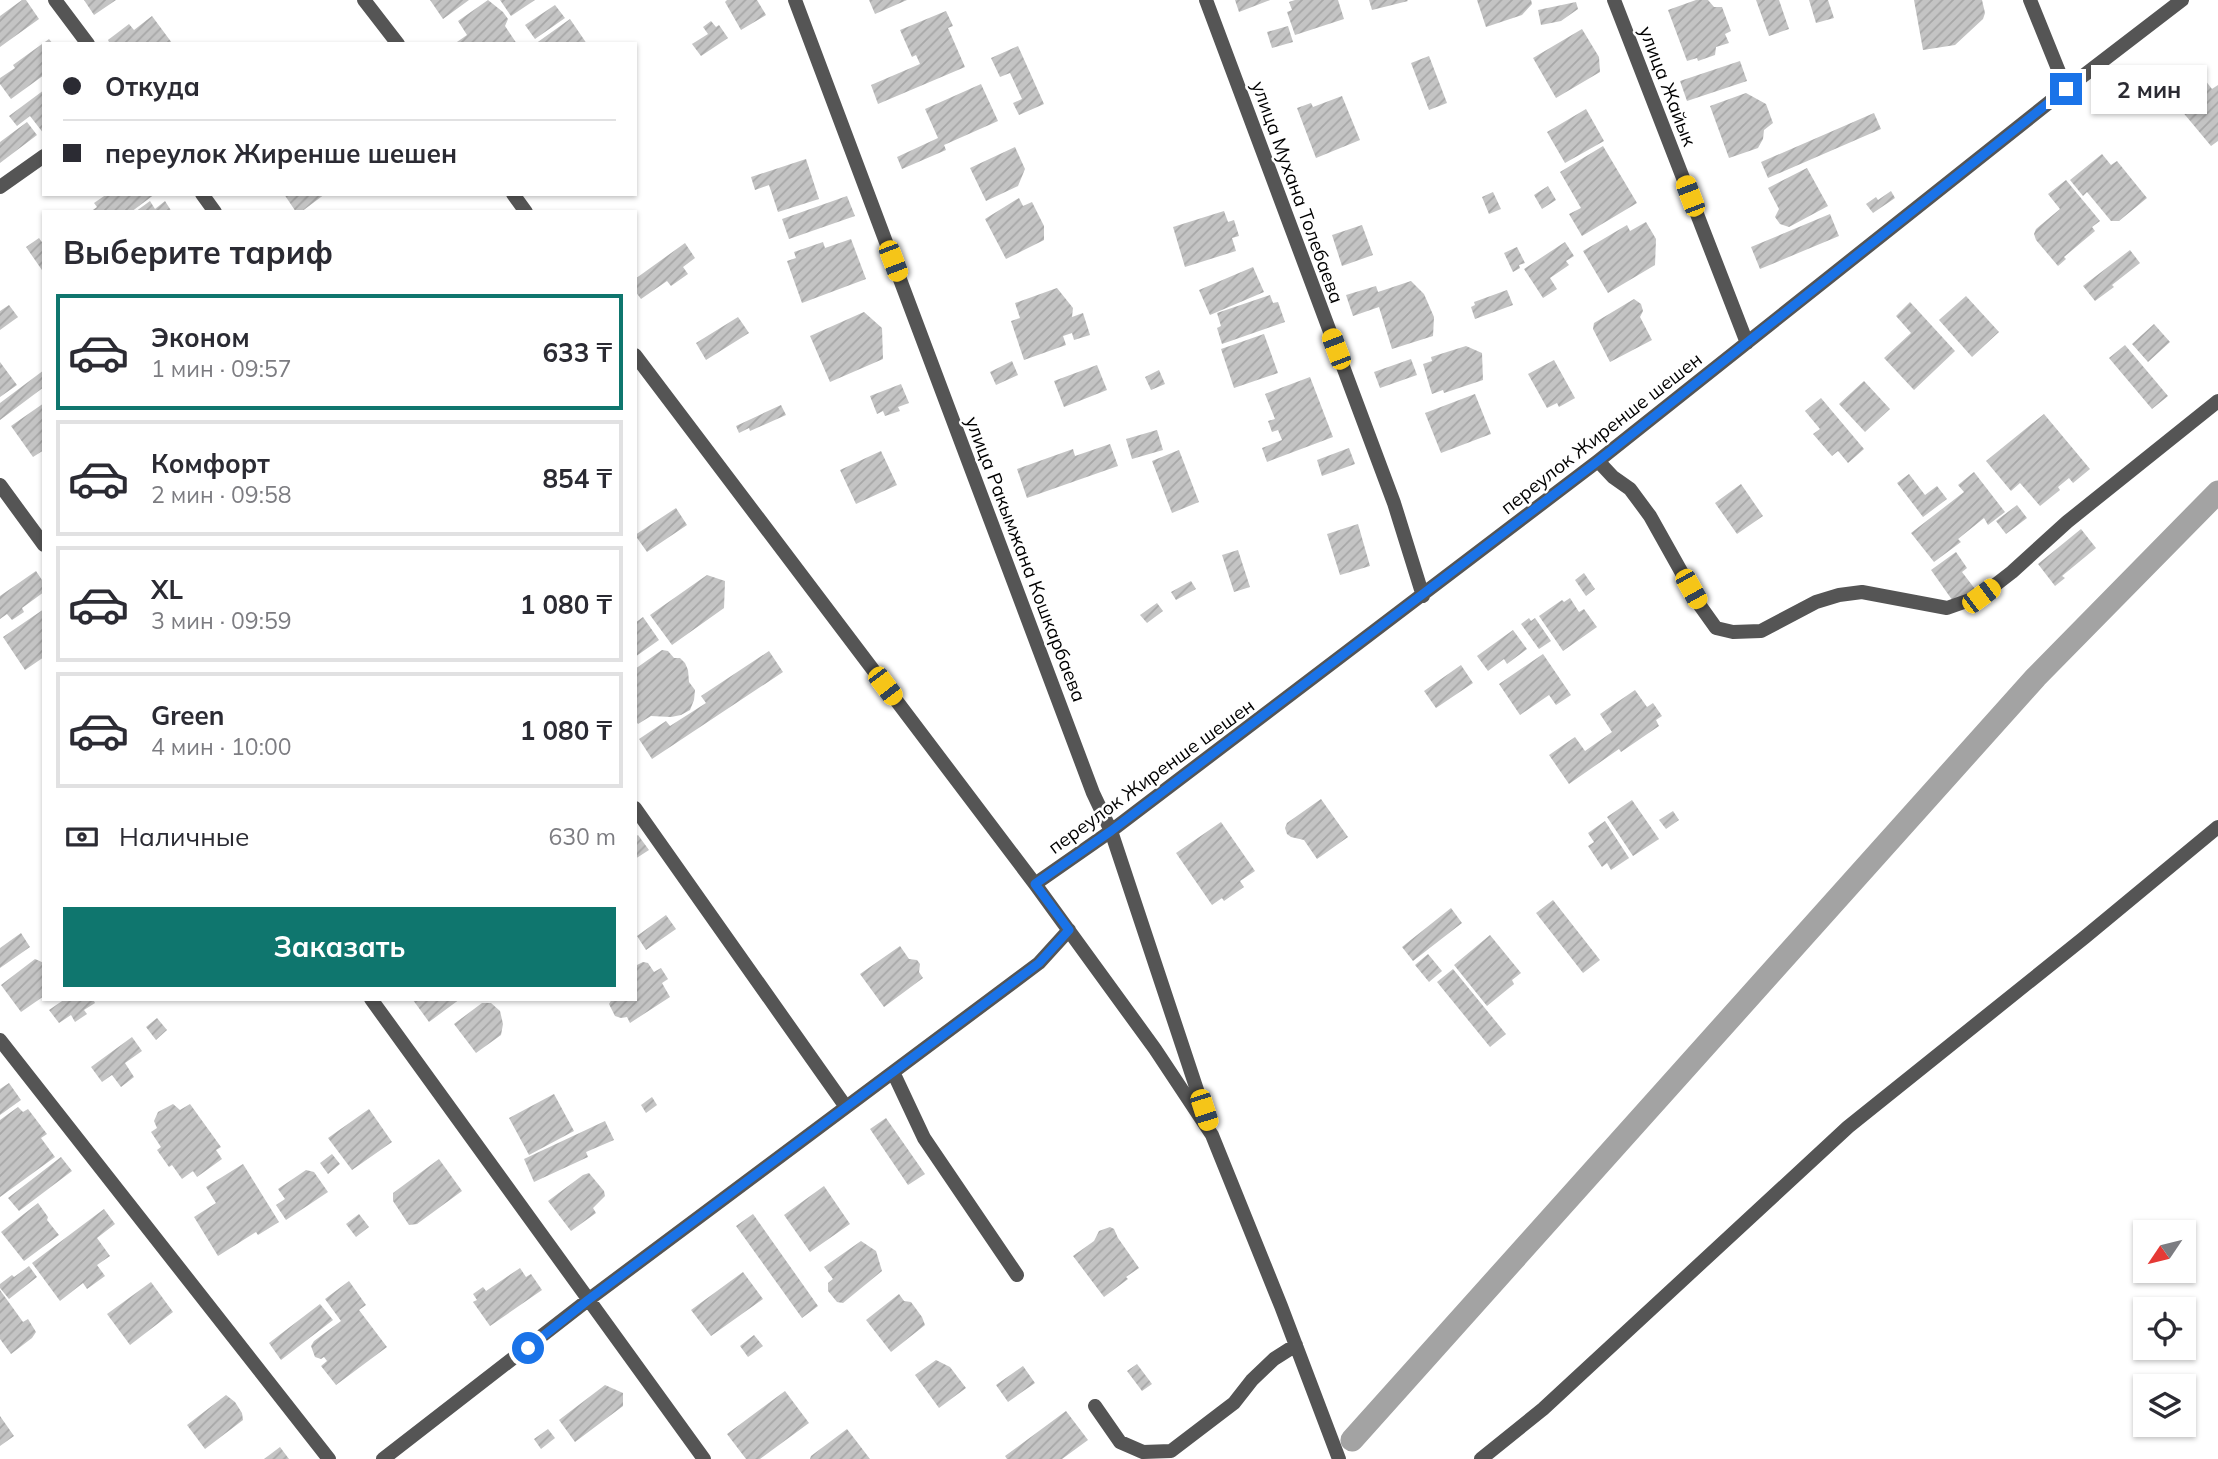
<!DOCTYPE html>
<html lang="ru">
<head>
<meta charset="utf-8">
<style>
	body { margin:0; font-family:Mulish,sans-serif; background:#f2f2f3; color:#2b2b33; height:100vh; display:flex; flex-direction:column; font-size:26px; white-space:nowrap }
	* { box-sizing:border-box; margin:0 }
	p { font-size:23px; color:#7c7c81 }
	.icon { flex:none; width:38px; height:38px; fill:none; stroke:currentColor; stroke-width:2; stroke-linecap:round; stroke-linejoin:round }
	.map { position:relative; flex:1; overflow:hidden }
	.panel { position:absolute; left:42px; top:210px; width:595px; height:791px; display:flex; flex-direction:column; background:#fff; border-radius:0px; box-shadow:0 2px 5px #0004 }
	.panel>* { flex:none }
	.hud { position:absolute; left:42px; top:42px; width:595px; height:154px; border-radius:0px; box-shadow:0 2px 5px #0004; display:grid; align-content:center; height:154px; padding:0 21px; background:#fff }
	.needle { width:46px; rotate:235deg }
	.buttons { position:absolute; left:2133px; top:1220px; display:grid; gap:14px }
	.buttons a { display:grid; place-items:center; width:63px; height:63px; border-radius:0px; background:#fff; box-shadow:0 2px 5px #0004; font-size:35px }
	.end { position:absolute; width:32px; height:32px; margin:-16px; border:9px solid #1a73e8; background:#fff; box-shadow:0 0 0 4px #fff }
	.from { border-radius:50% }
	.bubble { position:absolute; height:49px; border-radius:0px; background:#fff; box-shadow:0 2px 5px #0004; font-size:23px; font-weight:700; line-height:49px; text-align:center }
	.car { position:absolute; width:21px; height:42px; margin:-21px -10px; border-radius:9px; box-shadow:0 0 5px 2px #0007; background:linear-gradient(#f5c518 24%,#345 0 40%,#f5c518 0 76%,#345 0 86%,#f5c518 0) }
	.hud b { display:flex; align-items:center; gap:24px; height:66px; font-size:26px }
	.hud b+b { border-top:2px solid #e1e1e2 }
	.hud i { width:18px; height:18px; background:#2b2b33 }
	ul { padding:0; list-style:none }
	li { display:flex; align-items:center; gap:21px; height:116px; margin:0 14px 10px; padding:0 7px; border:4px solid #e1e1e2; border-radius:0px }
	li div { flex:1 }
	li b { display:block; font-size:26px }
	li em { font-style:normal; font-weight:700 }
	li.on { border-color:#0f766e }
	li>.icon { width:63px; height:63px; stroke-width:1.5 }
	h2 { padding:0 21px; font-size:32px; line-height:84px }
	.pay { display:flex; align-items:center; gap:18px; height:77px; padding:0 21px; font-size:26px }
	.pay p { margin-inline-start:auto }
	.primary-button { display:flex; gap:14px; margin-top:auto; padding:14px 21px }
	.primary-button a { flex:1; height:80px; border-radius:0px; background:#0f766e; color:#fff; font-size:28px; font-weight:700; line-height:80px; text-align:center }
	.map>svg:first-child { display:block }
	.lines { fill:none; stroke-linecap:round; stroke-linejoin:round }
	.canal { stroke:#a3a3a3; stroke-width:23 }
	.building { fill:url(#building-hatch) }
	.street { stroke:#555; stroke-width:14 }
	.route { stroke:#1a73e8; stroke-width:9 }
	.labels { text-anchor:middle; stroke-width:5; stroke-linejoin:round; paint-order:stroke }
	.street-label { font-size:19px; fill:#000; stroke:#fff }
</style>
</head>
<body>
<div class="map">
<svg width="2218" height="1459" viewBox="0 0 2218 1459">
	<defs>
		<pattern id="building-hatch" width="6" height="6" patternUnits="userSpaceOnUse" patternTransform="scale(1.75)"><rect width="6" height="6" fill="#c4c4c4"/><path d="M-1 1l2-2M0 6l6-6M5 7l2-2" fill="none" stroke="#a7a7a7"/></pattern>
	</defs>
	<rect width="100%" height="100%" fill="#fff"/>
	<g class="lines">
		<!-- canal -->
		<path class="canal" d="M1352,1440L2036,677L2218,492"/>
	</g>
	<!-- building -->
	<path class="building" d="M22,0H26L39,19L0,47V16Z
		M84,0H116L94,15Z
		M430,0H469L443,19Z
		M488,0L503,12L508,19L505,26L517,44H454L467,35L458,21Z
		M500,0H535L511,16Z
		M727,0H757L766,15L741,30L725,2Z
		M869,0H907L875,14Z
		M1235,0H1270L1239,12Z
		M1295,0H1338L1344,19L1295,35L1287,12L1292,10L1289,2Z
		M1369,0H1407L1408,1L1372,10Z
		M1477,0H1531L1532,4L1522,15L1486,27Z
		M1696,0H1708L1714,7H1722L1731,31L1725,34L1729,43L1716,47L1715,55L1698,61L1697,58L1687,61L1668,10Z
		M1756,0H1779L1789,29L1769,36Z
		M1809,0H1828L1834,18L1816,23Z
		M1914,0H1982L1985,13L1983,19L1955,45L1923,50Z
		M1576,2L1578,9L1561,21L1541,25L1538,10Z
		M555,5L565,18L535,39L525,25Z
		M946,11L953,26L948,28L965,67L878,104L871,85L920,64L916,55L912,57L900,30Z
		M152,16L172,43L170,44H110L108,40L129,24L134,30Z
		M570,19L587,44H535Z
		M711,21L716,27L719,25L728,38L701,56L692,44L708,34L703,27Z
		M1288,26L1293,42L1272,48L1267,32Z
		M1582,29L1599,57L1600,72L1556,98L1533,58Z
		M49,39L53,44H44V75L11,99L0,84V78L15,68L13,65Z
		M1018,46L1044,104L1019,115L1013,103L1022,99L1010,73L1000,77L991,58Z
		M1429,56L1447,103L1429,110L1411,63Z
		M1740,61L1747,81L1687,101L1680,81Z
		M2205,80L2212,89L2218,85V141L2211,146L2176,104Z
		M981,84L998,121L944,145L946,150L902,169L897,157L938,138L925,109Z
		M44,90V134L30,116L17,126L9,116Z
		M1746,93L1766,104L1773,123L1764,130L1763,139L1758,148L1729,158L1710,106Z
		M1342,96L1360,140L1316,158L1297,108L1311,103L1313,107Z
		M1586,109L1604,141L1565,163L1547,132Z
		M1874,113L1881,129L1768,178L1761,162Z
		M27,122L37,135L0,163V142Z
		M1603,146L1637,203L1582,236L1569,214L1581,208L1560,172Z
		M1015,147L1025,169L1018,186L986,201L970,168Z
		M2102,154L2111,165L2117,161L2147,198L2119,221H2111L2087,192L2083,196L2070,180Z
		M806,159L819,199L778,212L769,185L755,190L751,177Z
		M1807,168L1828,206L1789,227L1780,224L1775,217L1779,209L1768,188Z
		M2066,180L2100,221L2092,227L2095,231L2064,257L2066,259L2058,266L2036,240L2034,234L2036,229L2060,209L2048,194Z
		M1548,186L1556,200L1542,209L1534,195Z
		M1891,191L1895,198L1873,213L1866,204L1876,197L1878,200Z
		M1493,192L1501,209L1489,214L1482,197Z
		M107,194H155L131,212H90L97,207L94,203Z
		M284,194H325L301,212H296Z
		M847,196L855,216L789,239L782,219Z
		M1019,198L1023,206L1032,202L1044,226V240L1006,259L985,219Z
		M150,201L155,209L165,201L172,212H135Z
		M1224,211L1228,222L1234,220L1239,236L1232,238L1236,251L1185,267L1173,227Z
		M1830,214L1839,236L1760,269L1751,247Z
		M1646,222L1656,239L1655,265L1608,293L1583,251L1627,225L1630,231Z
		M1362,225L1373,255L1342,266L1332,235Z
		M39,238L44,245V273L26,247Z
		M851,239L866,279L802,303L787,261L796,258L794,252L823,242L825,248Z
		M1565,242L1574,256L1566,261L1569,265L1550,278L1557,289L1543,298L1524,269Z
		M685,243L695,258L683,267L688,274L671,286L667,281L641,299L635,291V279Z
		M1517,247L1525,263L1519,265L1520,268L1513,272L1504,253Z
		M2130,250L2140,263L2112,285L2114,287L2095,301L2083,286Z
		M1253,267L1264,292L1210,315L1199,290Z
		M1411,281L1424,294L1434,317L1433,336L1392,349L1379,307L1353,316L1346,295L1376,286L1378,292Z
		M1057,288L1073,308L1072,317L1083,313L1090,335L1074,340L1072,333L1063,336L1066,345L1024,360L1011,321L1020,318L1015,303Z
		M1507,290L1513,305L1475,319L1471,307L1475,305L1474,302Z
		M1270,295L1273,303L1278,302L1285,322L1222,344L1217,328L1221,326L1217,313Z
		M1966,296L1999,332L1972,357L1939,320Z
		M1634,299L1641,304L1643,311L1640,317L1652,340L1610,362L1593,329L1594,323Z
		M1910,302L1955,351L1914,390L1884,358L1911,333L1896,316Z
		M9,305L18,317L0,330V311Z
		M864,312L882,328L883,359L830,382L810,336Z
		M738,317L749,333L706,360L696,343Z
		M2154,324L2170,342L2148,362L2132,344Z
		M1264,334L1278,373L1234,388L1221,349Z
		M2125,345L2168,396L2152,409L2109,358Z
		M1466,346L1482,353L1483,380L1444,393L1443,390L1432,394L1423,364L1432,361L1431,357Z
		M1411,359L1417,375L1380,388L1374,372Z
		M1554,360L1575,398L1559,407L1557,403L1547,408L1528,374Z
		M1012,361L1018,375L996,385L990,372Z
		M0,362L17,385L0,397Z
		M1097,365L1107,390L1064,407L1054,381Z
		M44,370V387L0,420V403Z
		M1159,370L1165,384L1151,390L1145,377Z
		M1310,377L1333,437L1267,462L1262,448L1282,440L1278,430L1272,432L1268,421L1275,419L1265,394Z
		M1864,381L1890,409L1865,432L1839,404Z
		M901,384L909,403L898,407L900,411L885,416L883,411L877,414L870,396Z
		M1475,394L1491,434L1441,453L1425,413Z
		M1821,398L1864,449L1848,463L1838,451L1832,456L1813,434L1820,429L1805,411Z
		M44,403V450L33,457L11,426Z
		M781,405L786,415L750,431L749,428L739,433L736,426Z
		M2044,414L2090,469L2073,483L2069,478L2058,487L2060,490L2040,506L2020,483L2011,491L1986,461Z
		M1157,430L1163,450L1132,459L1126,439Z
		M1110,444L1118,466L1027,498L1017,469L1073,449L1075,456Z
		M1349,448L1355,464L1322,476L1317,460Z
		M1179,450L1199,502L1172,513L1152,461Z
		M881,451L897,485L856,504L840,470Z
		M1974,472L2005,512L1988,525L1984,518L1958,539L1961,542L1934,562L1911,533L1964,492L1958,485Z
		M1909,474L1925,495L1937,486L1947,499L1923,517L1897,483Z
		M1741,484L1763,516L1737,534L1715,503Z
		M2017,505L2027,518L2006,534L1996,521Z
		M676,508L687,525L647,552L635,535Z
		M1358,524L1370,566L1340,575L1327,534Z
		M2081,529L2096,548L2062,576L2065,578L2055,586L2038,564Z
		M1238,550L1250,587L1234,592L1222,555Z
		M1956,552L1967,568L1962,572L1975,589L1955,604L1931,570Z
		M36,571L44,583V592L22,608L24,612L12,620L7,614L0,619V596Z
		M1584,573L1595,589L1586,596L1575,580Z
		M707,575L725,581L724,608L672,645L650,615Z
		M1191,581L1196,589L1176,600L1171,592Z
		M1570,598L1579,612L1584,609L1597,627L1563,651L1539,616L1562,600L1564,602Z
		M1157,603L1163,611L1147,623L1140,615Z
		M44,609V657L25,670L3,637Z
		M643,617L659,640L635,657V623Z
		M1529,618L1531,621L1535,618L1551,641L1539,649L1521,624Z
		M1513,630L1527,649L1507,664L1504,659L1488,671L1477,656Z
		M662,650L668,651L674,658H680L685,663L688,670L689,682L695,690L694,700L690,710L681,715L671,717L651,716L638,724L635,720V669Z
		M769,651L783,672L652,759L639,739L666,721L670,726L706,703L701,696Z
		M1543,654L1571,695L1556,705L1549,695L1520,715L1499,684Z
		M1461,665L1473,683L1436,708L1424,691Z
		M1635,690L1647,707L1653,703L1662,716L1656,720L1659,726L1621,752L1619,749L1569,784L1549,755L1575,737L1585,751L1612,732L1600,714Z
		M1321,799L1348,837L1317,859L1304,840L1291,837L1287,834L1285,828L1287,823Z
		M1632,800L1659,839L1633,856L1607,817Z
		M1673,811L1679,820L1666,829L1659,820Z
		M1605,821L1629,858L1611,870L1607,863L1602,867L1588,846L1594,842L1588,833Z
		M1221,822L1255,871L1240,881L1244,887L1224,901L1222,898L1212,905L1176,853Z
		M638,835L649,850L635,859V837Z
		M1553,900L1600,960L1583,973L1536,913Z
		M1451,908L1462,923L1413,961L1402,947Z
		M666,915L676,929L646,950L637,936Z
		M21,933L30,947L0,968V948Z
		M1490,935L1521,973L1512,980L1514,984L1487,1006L1454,965Z
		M900,946L909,959L917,960L920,964L919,972L923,978L884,1007L860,974Z
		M1428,954L1442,971L1429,982L1415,965Z
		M35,959L44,963V996L21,1012L1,985Z
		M643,962L648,963L654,972L661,968L668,979L662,983L670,997L630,1023L627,1017L621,1018L615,1016L609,1004L612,999H635V966Z
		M1453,969L1506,1034L1490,1047L1437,982Z
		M65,999H93L95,1003L84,1010L87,1014L75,1022L71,1015L59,1023L49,1010Z
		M414,999H460L429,1022L413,1000Z
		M482,1003H491L500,1011L503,1024L501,1035L476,1053L454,1024Z
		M157,1018L167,1030L156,1040L146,1027Z
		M132,1037L142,1051L125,1063L134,1077L121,1087L112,1075L102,1082L91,1067Z
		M9,1083L21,1100L0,1115V1089Z
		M554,1094L574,1131L529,1155L509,1118Z
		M652,1097L657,1105L646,1113L641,1105Z
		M173,1104L180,1110L190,1104L221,1147L216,1150L222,1159L197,1177L193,1171L182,1179L172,1165L169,1167L157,1150L161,1147L151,1132L157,1128L154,1121L158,1112Z
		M18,1107L23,1112L28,1109L47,1134L41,1138L55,1157L0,1197V1120Z
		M369,1109L392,1142L352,1170L328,1138Z
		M886,1118L925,1174L908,1185L870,1129Z
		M605,1121L614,1140L586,1152L588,1157L534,1182L524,1159Z
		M332,1154L340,1164L328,1174L320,1163Z
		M61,1157L72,1171L19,1211L8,1198Z
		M439,1159L462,1191L417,1224L409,1225L393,1201V1193Z
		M243,1164L279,1222L258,1235L256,1232L218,1256L194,1217L216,1203L206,1187Z
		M306,1170L314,1172L328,1192L286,1220L276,1205L285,1199L278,1189Z
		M589,1173L604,1191L605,1196L593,1208L596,1213L571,1231L548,1201L583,1175Z
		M824,1186L850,1224L810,1252L784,1215Z
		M38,1203L48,1217L47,1220L59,1235L24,1261L1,1232Z
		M104,1209L115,1224L97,1238L110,1256L97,1265L105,1276L87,1289L83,1283L60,1301L32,1263Z
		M359,1214L369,1227L356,1237L346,1224Z
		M753,1214L818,1306L802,1318L736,1226Z
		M1110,1227L1114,1229L1118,1238L1139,1268L1126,1277L1128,1279L1104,1297L1073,1256L1094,1241L1099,1231Z
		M861,1241L876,1251L882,1271L843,1303L837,1302L828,1291V1283L833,1279L824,1267Z
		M29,1266L37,1277L9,1299L0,1288V1284L12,1275L14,1277Z
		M520,1268L526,1277L531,1274L542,1290L490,1326L473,1302L477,1300L473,1294L483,1287L486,1291Z
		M743,1272L763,1299L711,1336L691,1310Z
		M349,1281L366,1305L359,1310L387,1347L336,1385L321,1366L327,1361L324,1357L321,1359L315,1357L311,1346L314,1341L341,1321L325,1299Z
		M151,1282L173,1312L130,1345L107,1314Z
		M0,1290L23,1322L28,1319L36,1332L32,1338L11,1354L0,1339Z
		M899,1294L904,1301L911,1302L922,1317L925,1325L891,1352L866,1320Z
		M320,1304L333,1320L281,1360L269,1343Z
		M754,1335L763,1346L748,1357L740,1346Z
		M936,1360L950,1367L966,1388L939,1408L915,1375Z
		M1137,1364L1152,1384L1142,1391L1127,1371Z
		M1023,1366L1035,1383L1008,1402L996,1385Z
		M605,1385L623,1393V1406L575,1442L559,1420Z
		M785,1391L809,1423L760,1459H746L727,1434Z
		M226,1395L235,1402L242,1413L243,1420L205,1449L187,1425Z
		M1066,1411L1088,1440L1062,1459H1007L1005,1456Z
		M0,1416L14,1436L0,1446Z
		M548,1429L555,1438L541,1449L534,1439Z
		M847,1429L870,1459H810L811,1456Z
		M280,1447L289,1459H264Z"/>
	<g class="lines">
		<!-- street -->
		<path class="street" d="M55,0L88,44
			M364,0L398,44
			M795,0L1093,793L1111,831L1206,1117
			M1206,0L1394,503L1423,596
			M1614,0L1747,343
			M2030,0L2066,89
			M0,187L44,156
			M202,194L215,212
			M513,194L526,212
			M635,355L1035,884L1155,1049L1212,1135L1281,1306L1339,1459
			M1598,461L1613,477L1630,489L1650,516L1701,607L1716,628L1733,632L1761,631L1816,602L1839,595L1862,592L1947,608L1981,596L2012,572L2067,522L2218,401
			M0,485L44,545
			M635,808L846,1107
			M1035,884L1111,831L1598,461L2066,89L2182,0
			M371,999L704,1459
			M0,1040L329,1459
			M893,1072L924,1138L1017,1275
			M1095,1406L1120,1442L1143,1452L1171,1451L1234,1403L1252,1380L1274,1359L1296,1345
			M383,1459L588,1300L1039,963L1069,930
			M1481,1459L1543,1409L1848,1127L2085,937L2218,827"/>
	</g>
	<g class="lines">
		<!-- route -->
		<path class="route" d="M528,1348L588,1300L1039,963L1069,930L1035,884L1111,831L1598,461L2066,89"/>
	</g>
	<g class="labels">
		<!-- street labels -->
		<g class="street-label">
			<text transform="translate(1668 86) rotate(69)" y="7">улица Жайык</text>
			<text transform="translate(1298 192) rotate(70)" y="7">улица Мухана Толебаева</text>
			<text transform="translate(1601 433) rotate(-38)" y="7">переулок Жиренше шешен</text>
			<text transform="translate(1026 559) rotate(69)" y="7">улица Ракымжана Кошкарбаева</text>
			<text transform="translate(1151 776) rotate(-36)" y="7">переулок Жиренше шешен</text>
		</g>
	</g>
</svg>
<div class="buttons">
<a><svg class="needle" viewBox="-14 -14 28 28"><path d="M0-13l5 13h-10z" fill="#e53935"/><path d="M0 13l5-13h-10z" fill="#7c7c81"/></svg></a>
<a><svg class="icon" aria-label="locate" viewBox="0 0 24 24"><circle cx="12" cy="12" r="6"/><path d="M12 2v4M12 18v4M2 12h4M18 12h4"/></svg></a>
<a><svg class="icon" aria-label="layers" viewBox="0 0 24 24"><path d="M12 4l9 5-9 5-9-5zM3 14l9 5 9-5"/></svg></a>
</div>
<i class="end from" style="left:528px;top:1348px"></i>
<i class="end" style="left:2066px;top:89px"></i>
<div class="bubble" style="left:2091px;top:65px;width:116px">2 мин</div>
<i class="car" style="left:1690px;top:196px;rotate:339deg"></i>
<i class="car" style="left:893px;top:261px;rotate:159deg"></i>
<i class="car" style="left:1336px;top:349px;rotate:339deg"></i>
<i class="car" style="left:1691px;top:589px;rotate:151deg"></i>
<i class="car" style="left:1981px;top:596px;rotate:53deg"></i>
<i class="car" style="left:885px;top:686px;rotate:143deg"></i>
<i class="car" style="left:1204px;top:1110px;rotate:162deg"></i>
<div class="hud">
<b><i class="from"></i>Откуда</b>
<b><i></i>переулок Жиренше шешен</b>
</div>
<section class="panel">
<h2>Выберите тариф</h2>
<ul>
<li class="on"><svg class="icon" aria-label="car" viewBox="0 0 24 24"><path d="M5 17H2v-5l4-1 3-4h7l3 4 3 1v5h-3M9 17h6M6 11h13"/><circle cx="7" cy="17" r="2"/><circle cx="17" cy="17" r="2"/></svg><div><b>Эконом</b><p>1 мин · 09:57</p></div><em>633 ₸</em></li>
<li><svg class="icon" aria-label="car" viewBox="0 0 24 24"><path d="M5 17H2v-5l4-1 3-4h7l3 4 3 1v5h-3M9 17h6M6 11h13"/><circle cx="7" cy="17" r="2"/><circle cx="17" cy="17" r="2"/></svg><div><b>Комфорт</b><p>2 мин · 09:58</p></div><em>854 ₸</em></li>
<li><svg class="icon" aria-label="car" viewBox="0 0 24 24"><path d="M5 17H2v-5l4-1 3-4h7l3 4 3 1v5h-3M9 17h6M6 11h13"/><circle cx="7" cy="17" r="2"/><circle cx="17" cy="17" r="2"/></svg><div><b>XL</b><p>3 мин · 09:59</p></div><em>1 080 ₸</em></li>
<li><svg class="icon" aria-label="car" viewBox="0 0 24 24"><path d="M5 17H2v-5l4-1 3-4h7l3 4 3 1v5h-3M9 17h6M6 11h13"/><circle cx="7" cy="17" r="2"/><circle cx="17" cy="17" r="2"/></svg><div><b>Green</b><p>4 мин · 10:00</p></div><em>1 080 ₸</em></li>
</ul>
<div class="pay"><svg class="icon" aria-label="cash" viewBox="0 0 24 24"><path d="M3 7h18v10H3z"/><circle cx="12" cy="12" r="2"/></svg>Наличные<p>630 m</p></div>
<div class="primary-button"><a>Заказать</a></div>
</section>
</div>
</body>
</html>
